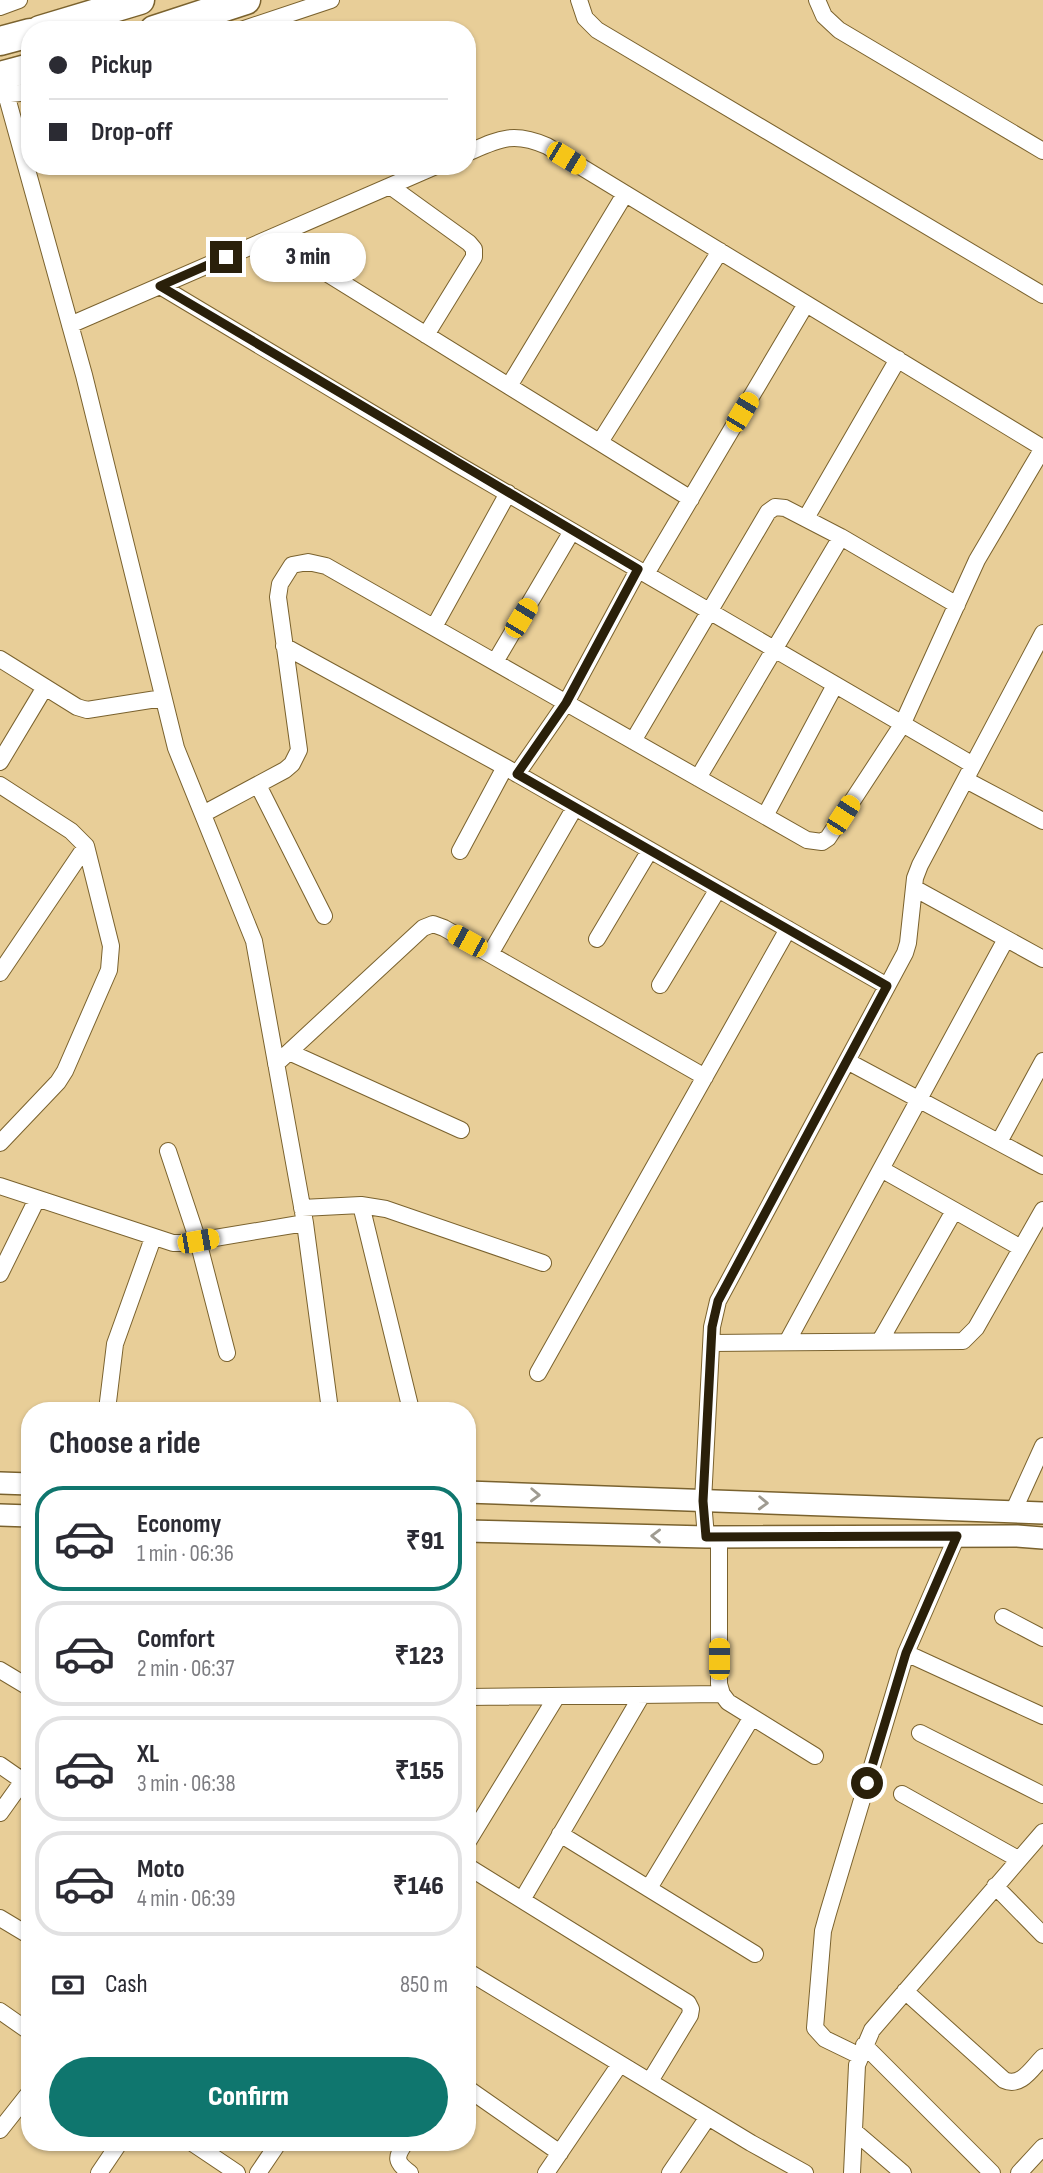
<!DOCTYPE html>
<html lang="en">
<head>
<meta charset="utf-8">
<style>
	body { margin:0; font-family:"Sofia Sans Condensed",sans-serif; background:#f2f2f3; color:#2b2b33; height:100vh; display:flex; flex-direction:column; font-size:26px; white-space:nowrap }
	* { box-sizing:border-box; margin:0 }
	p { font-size:23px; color:#7c7c81 }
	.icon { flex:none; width:38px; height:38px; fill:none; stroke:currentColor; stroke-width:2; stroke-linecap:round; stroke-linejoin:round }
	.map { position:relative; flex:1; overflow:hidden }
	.details { position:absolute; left:21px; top:1402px; width:455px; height:749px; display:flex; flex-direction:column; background:#fff; border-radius:28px; box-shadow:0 2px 5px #0004 }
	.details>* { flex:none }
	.hud { position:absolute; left:21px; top:21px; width:455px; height:154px; border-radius:28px; box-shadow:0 2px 5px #0004; display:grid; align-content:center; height:154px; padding:0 28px; background:#fff }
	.end { position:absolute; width:32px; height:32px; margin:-16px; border:9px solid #2a200a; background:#fff; box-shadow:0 0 0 4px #fff }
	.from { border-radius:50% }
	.bubble { position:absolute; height:49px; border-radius:24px; background:#fff; box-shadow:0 2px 5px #0004; font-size:23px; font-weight:800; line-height:49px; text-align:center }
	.car { position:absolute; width:21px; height:42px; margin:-21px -10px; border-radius:9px; box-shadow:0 0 5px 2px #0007; background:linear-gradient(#f5c518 24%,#345 0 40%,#f5c518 0 76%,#345 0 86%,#f5c518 0) }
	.hud b { display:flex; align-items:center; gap:24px; height:66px; font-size:26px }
	.hud b+b { border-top:2px solid #e1e1e2 }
	.hud i { width:18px; height:18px; background:#2b2b33 }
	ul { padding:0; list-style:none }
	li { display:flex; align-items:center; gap:21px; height:105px; margin:0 14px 10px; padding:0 14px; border:4px solid #e1e1e2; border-radius:28px }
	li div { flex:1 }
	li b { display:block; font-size:26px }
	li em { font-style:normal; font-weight:800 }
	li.selected { border-color:#0f766e }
	li>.icon { width:63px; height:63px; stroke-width:1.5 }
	h2 { padding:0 28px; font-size:32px; line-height:84px }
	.pay { display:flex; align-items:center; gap:18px; height:77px; padding:0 28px; font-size:26px }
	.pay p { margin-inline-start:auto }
	.cta { display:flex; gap:14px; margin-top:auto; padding:14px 28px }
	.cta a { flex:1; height:80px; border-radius:42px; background:#0f766e; color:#fff; font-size:28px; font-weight:800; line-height:80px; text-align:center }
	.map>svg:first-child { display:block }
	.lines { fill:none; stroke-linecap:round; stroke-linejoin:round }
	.minor-casing { stroke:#7a622e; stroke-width:18 }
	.tertiary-casing { stroke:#7a622e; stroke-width:24 }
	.trunk-casing { stroke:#7a622e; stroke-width:31 }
	.minor { stroke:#fff; stroke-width:16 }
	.tertiary { stroke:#fff; stroke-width:21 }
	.trunk { stroke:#fff; stroke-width:28 }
	.oneway { stroke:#9f9b91 }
	.route { stroke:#2a200a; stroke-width:9 }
</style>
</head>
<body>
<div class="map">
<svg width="1043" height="2173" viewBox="0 0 1043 2173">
	<rect width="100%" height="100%" fill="#e8ce98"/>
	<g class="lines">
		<defs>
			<path id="minor" d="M579,0L585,18L597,30L1043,295
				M817,0L824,16L839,30L1043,151
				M0,7L19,0
				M241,30L331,0
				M1,76L84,375L176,748L254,941L305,1223L330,1410
				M0,95L30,92
				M467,153C499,139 513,131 547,146L1043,448
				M390,186L469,243L474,249V257L426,335
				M270,238L691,499
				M160,286L457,464L973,765
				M70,325L436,166
				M509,386L625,194
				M600,442L720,251
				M806,518L898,359
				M646,574L806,304
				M434,627L508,493
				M284,646L505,767L887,986
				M0,659L77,707L87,710L163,698
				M495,662L572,531
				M633,741L768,512L775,507L785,508L841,537L957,605
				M0,762L45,687
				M517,774L566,703L638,570
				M698,778L841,537
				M966,780L1043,821
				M0,785L71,831L86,846L111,946L109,970L65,1071L58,1082L0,1143
				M258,785L324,916
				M203,814L285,770L292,764L299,750L278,597L280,584L292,565L308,562L326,566L807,840L822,842L828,838L902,725L977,560L1043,448
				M765,816L835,685
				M460,851L505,767
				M914,888L1043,959
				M597,939L650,850
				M490,954L575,807
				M0,973L86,846
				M660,985L718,889
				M289,1052L461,1130
				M847,1061L1043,1166
				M276,1064L423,928L433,924L444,928L705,1077
				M999,1142L1043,1061
				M168,1151L198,1241L227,1353
				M881,1169L1021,1248
				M0,1186L173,1243H185L305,1223
				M361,1205L411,1410
				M302,1208L361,1205L386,1209L543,1263
				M0,1274L37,1199
				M880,1341L954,1211
				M787,1342L1006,939
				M712,1343L963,1341L976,1328L1043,1210
				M538,1373L788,929
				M107,1410L115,1344L153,1238
				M1013,1512L1043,1446
				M706,1537L703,1501L712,1327L718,1301L905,953L908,943L915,878L920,865L1043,633
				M719,1537V1684L722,1694L728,1702L815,1756
				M1003,1617L1043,1638
				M906,1653L1043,1716
				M0,1670L30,1688
				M467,1697L722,1694
				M920,1733L1043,1795
				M0,1765L23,1781
				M902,1794L1018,1859
				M0,1813L30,1771
				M560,1834L755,1954
				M467,1843L557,1696
				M467,1866L688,2003L691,2009L690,2015L650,2081
				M995,1886L1043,1935
				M649,1888L752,1717
				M522,1900L642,1695
				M0,1918L30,1936
				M467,1971L751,2143L805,2173
				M905,1991L1004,2080C1021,2088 1032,2068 1043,2057
				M0,2011L30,2032
				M864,2045L992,2173
				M860,2056L825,2039L815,2028L823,1931L828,1913L906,1653L957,1536
				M467,2088L560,2153
				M0,2130L30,2092
				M854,2131L903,2173
				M191,2142L237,2173
				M406,2142C395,2157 395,2162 410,2173
				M99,2173L120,2142
				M258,2173L279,2142
				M546,2173L620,2064
				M670,2173L708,2117
				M852,2173L857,2065L872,2030L1043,1832
				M1019,2173L1043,2147"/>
			<path id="tertiary" d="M0,1483L30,1484
				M467,1492L1043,1513
				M0,1515L30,1516
				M467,1531L706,1537L1017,1536L1043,1538"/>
			<path id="trunk" d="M40,30L140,0
				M154,30L246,0
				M0,41L30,33
				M0,76L30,68"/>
		</defs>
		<!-- minor casing -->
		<use href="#minor" class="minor-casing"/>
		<!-- tertiary casing -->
		<use href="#tertiary" class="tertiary-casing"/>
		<!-- trunk casing -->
		<use href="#trunk" class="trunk-casing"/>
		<!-- minor -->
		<use href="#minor" class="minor"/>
		<!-- tertiary -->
		<use href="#tertiary" class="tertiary"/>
		<!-- trunk -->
		<use href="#trunk" class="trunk"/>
	</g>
	<!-- one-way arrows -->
	<defs><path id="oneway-chevron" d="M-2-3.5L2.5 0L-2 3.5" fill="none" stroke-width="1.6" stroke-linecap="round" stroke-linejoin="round" transform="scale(1.75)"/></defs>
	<g class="oneway">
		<use href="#oneway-chevron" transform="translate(535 1495) rotate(2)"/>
		<use href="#oneway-chevron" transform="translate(763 1503) rotate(2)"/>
		<use href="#oneway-chevron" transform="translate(656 1536) rotate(-179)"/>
	</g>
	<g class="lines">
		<!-- route -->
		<path class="route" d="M226,257L160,286L638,569L566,703L517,774L887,986L718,1301L712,1327L703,1501L706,1537L957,1536L906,1653L867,1783"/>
	</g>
</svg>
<i class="end from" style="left:867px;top:1783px"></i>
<i class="end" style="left:226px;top:257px"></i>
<div class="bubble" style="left:250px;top:233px;width:116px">3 min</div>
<i class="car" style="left:566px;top:158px;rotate:121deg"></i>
<i class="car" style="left:742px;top:412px;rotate:31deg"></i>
<i class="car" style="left:521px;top:618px;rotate:31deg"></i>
<i class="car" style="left:843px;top:815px;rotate:33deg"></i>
<i class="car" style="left:467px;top:941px;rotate:299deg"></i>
<i class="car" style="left:198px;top:1241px;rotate:80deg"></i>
<i class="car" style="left:719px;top:1659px;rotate:0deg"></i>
<div class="hud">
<b><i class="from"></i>Pickup</b>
<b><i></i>Drop-off</b>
</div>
<section class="details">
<h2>Choose a ride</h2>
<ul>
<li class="selected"><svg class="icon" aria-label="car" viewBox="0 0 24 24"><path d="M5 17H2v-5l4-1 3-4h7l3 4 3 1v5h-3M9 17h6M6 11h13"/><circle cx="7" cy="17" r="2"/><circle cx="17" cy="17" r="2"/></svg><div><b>Economy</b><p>1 min · 06:36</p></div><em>₹91</em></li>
<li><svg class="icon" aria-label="car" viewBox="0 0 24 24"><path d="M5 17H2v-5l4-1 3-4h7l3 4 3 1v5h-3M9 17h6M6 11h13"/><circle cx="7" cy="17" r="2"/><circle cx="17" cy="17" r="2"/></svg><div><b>Comfort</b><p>2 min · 06:37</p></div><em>₹123</em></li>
<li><svg class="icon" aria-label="car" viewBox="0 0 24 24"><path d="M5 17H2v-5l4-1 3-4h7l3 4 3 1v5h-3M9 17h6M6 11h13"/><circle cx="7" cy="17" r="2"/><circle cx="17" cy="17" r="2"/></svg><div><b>XL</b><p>3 min · 06:38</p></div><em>₹155</em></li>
<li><svg class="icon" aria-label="car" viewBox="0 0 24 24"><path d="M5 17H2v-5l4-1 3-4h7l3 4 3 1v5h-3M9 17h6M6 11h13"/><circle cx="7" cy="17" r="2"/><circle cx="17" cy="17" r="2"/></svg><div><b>Moto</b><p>4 min · 06:39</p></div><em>₹146</em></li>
</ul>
<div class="pay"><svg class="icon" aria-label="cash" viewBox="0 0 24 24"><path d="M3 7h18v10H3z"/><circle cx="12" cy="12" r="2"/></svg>Cash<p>850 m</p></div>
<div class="cta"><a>Confirm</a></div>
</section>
</div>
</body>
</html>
